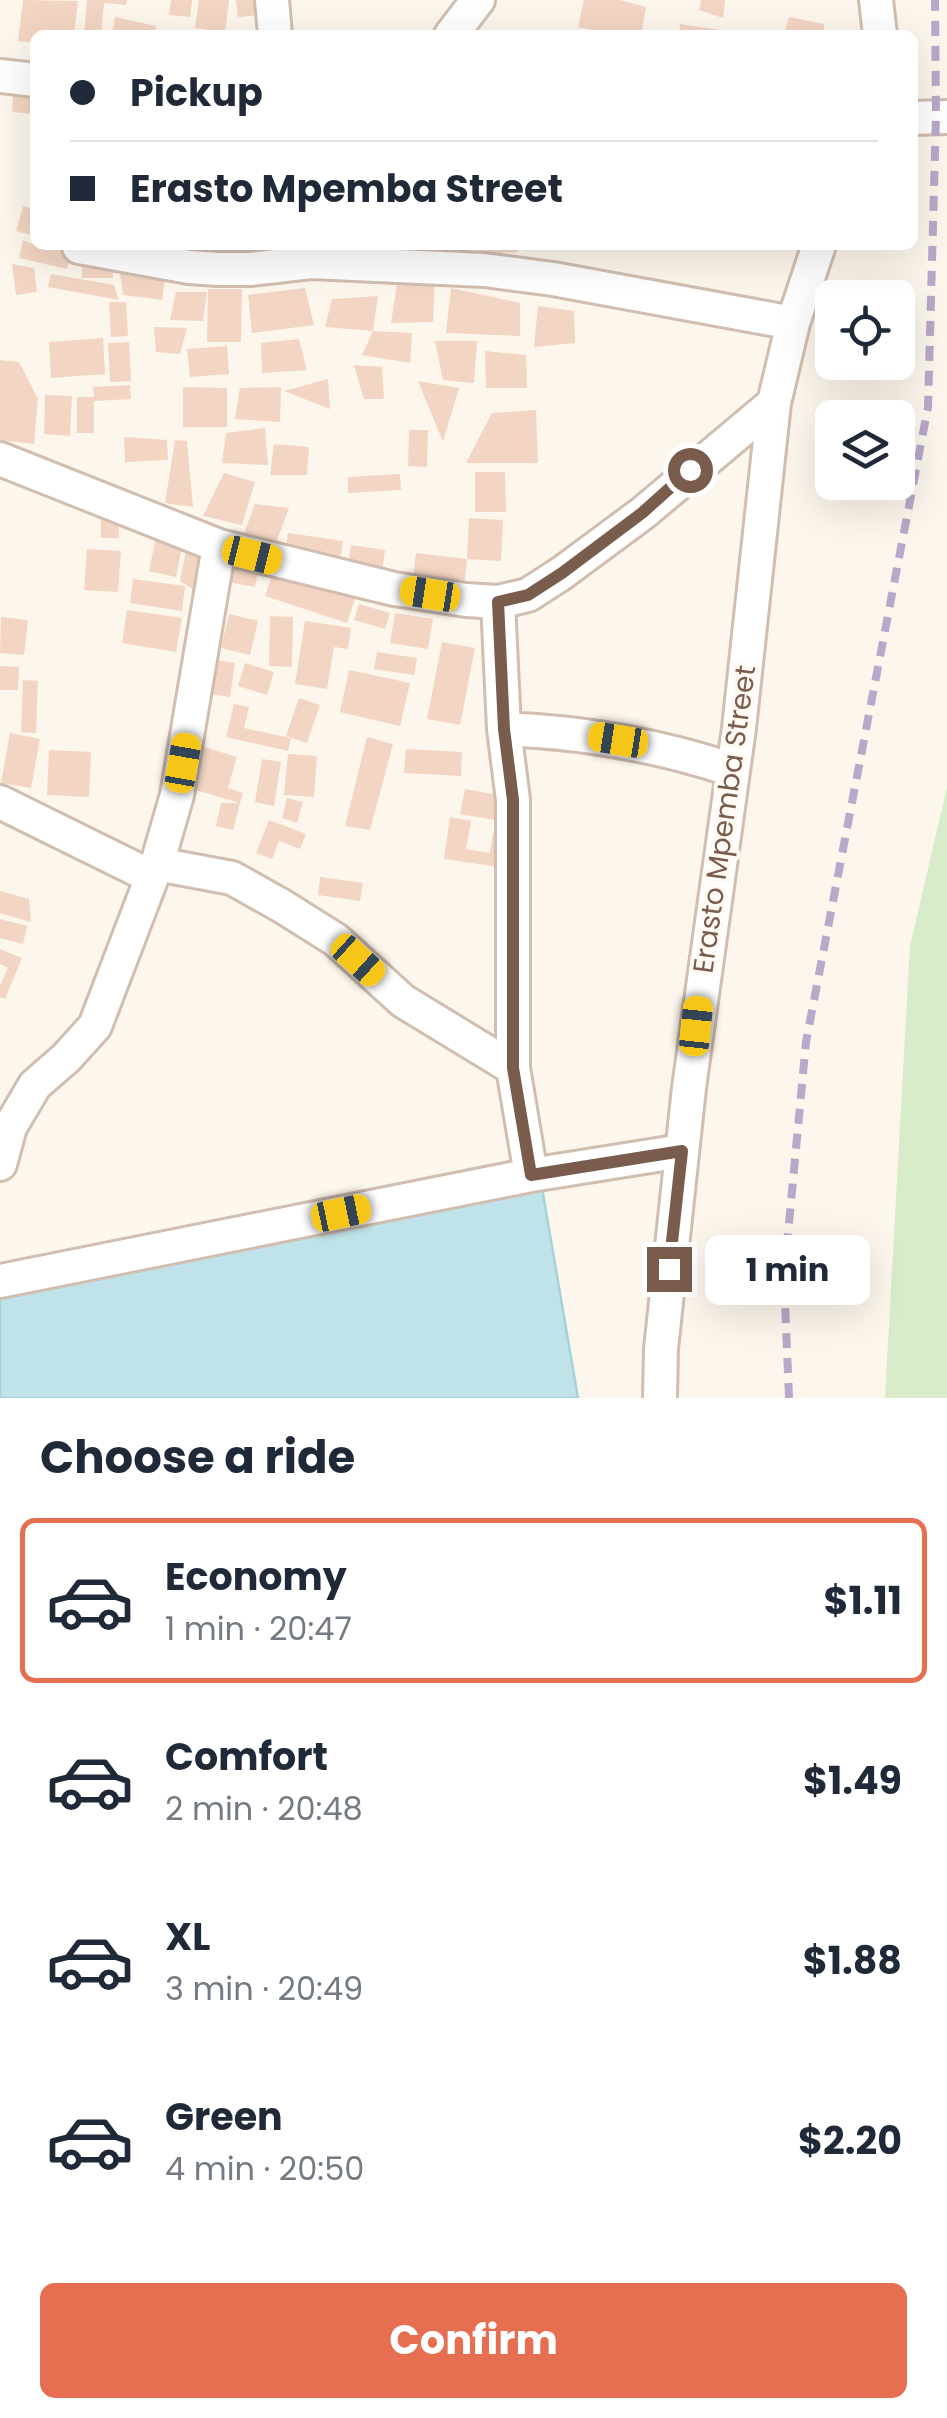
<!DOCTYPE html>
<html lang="en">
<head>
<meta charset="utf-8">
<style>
	body { margin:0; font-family:Poppins,sans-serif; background:#f2f2f3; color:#1f2937; height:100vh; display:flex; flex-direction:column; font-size:38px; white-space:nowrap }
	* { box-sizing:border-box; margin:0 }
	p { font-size:32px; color:#747a83 }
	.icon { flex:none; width:55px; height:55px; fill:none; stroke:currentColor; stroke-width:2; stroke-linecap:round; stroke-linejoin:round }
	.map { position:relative; height:1398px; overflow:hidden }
	.sheet { display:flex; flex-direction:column; background:#fff; flex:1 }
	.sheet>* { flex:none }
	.hud { position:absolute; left:30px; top:30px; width:888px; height:220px; border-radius:15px; box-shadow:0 10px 40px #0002; display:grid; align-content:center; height:220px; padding:0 40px; background:#fff }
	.buttons { position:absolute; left:815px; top:280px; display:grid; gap:20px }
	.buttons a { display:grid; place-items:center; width:100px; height:100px; border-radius:15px; background:#fff; box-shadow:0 10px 40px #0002; font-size:50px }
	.end { position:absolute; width:45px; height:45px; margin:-22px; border:12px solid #7a5c4d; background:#fff; box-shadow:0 0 0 5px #fff }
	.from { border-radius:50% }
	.bubble { position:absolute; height:70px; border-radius:15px; background:#fff; box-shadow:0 10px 40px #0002; font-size:32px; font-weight:700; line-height:70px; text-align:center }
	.car { position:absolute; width:30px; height:60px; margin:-30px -15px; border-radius:12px; box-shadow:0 0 8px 2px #0007; background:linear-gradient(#f5c518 24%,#345 0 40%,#f5c518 0 76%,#345 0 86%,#f5c518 0) }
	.hud b { display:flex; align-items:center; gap:35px; height:95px; font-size:38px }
	.hud b+b { border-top:2px solid #e0e1e3 }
	.hud i { width:25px; height:25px; background:#1f2937 }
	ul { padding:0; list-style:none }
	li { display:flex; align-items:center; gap:30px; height:165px; margin:0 20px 15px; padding:0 20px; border:5px solid transparent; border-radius:15px }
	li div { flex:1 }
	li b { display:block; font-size:38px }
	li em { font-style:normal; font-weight:700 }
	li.selected { border-color:#e76f51 }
	li>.icon { width:90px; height:90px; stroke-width:1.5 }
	h2 { padding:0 40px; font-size:45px; line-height:120px }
	.button { display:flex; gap:20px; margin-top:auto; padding:20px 40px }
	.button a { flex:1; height:115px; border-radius:15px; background:#e76f51; color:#fff; font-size:40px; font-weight:700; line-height:115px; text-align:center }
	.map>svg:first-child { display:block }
	.green { fill:#d8ecc9 }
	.water { fill:#bfe3e8; stroke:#a5d3da; stroke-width:2.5 }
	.building { fill:#f3d5c3 }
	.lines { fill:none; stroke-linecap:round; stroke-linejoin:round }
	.minor-casing { stroke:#d1beb0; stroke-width:38 }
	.minor { stroke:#fff; stroke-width:32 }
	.rail { stroke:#b9a8c9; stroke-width:8; stroke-dasharray:15 10; stroke-linecap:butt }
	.route { stroke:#7a5c4d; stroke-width:12 }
	.labels { text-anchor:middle; stroke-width:8; stroke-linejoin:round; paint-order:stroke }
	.street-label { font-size:28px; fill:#7a5c4d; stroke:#fffaf3 }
</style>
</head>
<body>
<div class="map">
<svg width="947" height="1398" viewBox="0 0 947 1398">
	<rect width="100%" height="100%" fill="#fdf6ec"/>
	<!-- green -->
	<path class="green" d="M947,787V1398H885L910,946Z"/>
	<!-- water -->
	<path class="water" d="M542,1188L578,1398H0V1298Z"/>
	<!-- building -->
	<path class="building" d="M23,0L78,1L74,35H35V43L18,41Z
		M87,0H127L126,5L104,3L101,35H84Z
		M171,0H192L190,17L169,15Z
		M199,0H229L225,32L195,28Z
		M236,0H258L260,15L238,17Z
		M584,0H619L646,7L641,35H619L578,27Z
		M701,0H725L723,18L699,10Z
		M115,17L156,26L154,35H112Z
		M789,17L824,24V35H784Z
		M680,24L720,30V35H679Z
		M14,86L35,87V114L12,112Z
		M23,206L35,209V236L16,231Z
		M23,240L35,245L72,251L67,269L19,258Z
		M479,245H516L517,252L478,254Z
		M82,261H113V278H82Z
		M12,264L34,268L37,292L16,295Z
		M119,265L166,272L162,300L123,295Z
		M51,274L114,285L119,300L48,287Z
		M398,277L435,278L433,322L391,323Z
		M305,288L314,325L252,333L248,295Z
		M451,288L520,303V336L446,333Z
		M208,289H242L241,342H207Z
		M176,292H207L203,321L170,320Z
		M378,296L373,331L325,327L332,299Z
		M109,302H126L128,336L111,337Z
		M538,306L574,311L575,343L534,347Z
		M154,327L187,328L180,354L156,352Z
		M373,331L412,333L410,363L362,355Z
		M103,338L105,374L51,378L49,342Z
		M299,339L307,370L262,373L261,343Z
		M435,341H477L474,383L443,380Z
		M129,342L131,381L110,382L108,343Z
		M227,346L229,374L190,377L187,349Z
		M485,351L526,355L527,388H486Z
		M0,360L19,362L38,399L34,444L0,440Z
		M354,365L382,367L384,399H364Z
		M328,379L330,409L284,391Z
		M418,381L459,388L443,442Z
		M130,385L131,399L94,401V433H77V397H94L93,387Z
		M183,387L227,388V427H183Z
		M281,387L280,422L235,419L240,388Z
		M45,395L72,396L70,436L44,434Z
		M536,410L538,463H466L492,413Z
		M265,428L268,465L222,463L226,433Z
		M409,430H428L427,467L408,466Z
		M124,437L167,440L168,460L125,462Z
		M175,440L187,441L193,507L165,503Z
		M274,444L309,447L307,475H270Z
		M475,472H505L506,512H475Z
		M224,473L255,482L242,525L203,516Z
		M400,474L401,490L348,493V477Z
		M255,504L289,508L276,543L243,536Z
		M101,510H118L119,538H101Z
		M469,518L503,520L501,561L467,559L464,586L413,579L416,553L467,559Z
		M157,532L184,537L176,577L149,571Z
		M288,533L343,541L340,560L285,552Z
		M351,545L385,550L382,573L348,568Z
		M187,546L212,551L204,596L180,581Z
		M87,549L121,551L118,592L84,590Z
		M231,558L260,562L255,587L227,582Z
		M274,570L356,596L347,623L265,596Z
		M133,579L185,586L182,611L130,603Z
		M359,604L390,613L385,629L354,620Z
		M127,610L182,618L176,652L122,643Z
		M395,613L433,619L428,649L390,643Z
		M229,614L258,621L250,655L221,648Z
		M270,616L293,617L292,667L269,666Z
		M1,617L28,620L24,655L0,653Z
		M305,621L351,628L348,649L334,647L327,689L295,684Z
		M442,642L475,648L460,725L427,719Z
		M377,652L417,658L414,675L374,669Z
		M210,659L235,663L230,697L205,693Z
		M245,663L274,672L267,695L238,686Z
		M0,666L19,667L18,690H0Z
		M349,670L410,683L400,726L340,712Z
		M23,680L38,681L36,733L21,732Z
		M299,698L320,705L307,743L286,736Z
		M234,704L249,707L244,728L291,738L288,751L226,737Z
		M10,733L40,739L31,788L1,783Z
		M367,737L393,744L370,830L345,826Z
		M197,745L237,757L228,788L243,793L240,803L185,787Z
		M406,749L462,752L461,776L404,773Z
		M49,750L91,752L89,797L47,795Z
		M288,754L317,756L314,797L284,795Z
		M262,759L281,762L274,806L255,802Z
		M465,789L505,796L501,821L460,814Z
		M287,798L303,802L297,823L282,818Z
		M221,803H240L233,830L216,826Z
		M450,817L471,821L466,849L490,853L493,833L505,835L499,867L444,859Z
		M269,820L306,834L300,849L279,841L272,859L256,853Z
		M320,877L363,883L360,901L318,895Z
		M0,891L29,899L31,922L0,913Z
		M0,919L27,926L23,944L0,938Z
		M0,949L22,958L5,999L0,997V986L8,968L0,964Z"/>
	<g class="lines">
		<defs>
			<path id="minor" d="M272,0L275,35
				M876,0L880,35
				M451,35L478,0
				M0,76L35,80
				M912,118L947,117
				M79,247L189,267L218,269H250L311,262L484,270L553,279L793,323
				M0,459L219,546L394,589L466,600L498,602L528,595L562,573L643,513L774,403
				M498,602L504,729L513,800V1068L531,1175
				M504,729C584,732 658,745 733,770
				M0,802L152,877
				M157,864L232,878L282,906L336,940L403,1001L513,1068
				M0,1164L10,1127L35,1085L66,1058L95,1026L157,864L177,795L219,546
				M0,1281L531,1175L682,1151
				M660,1398L661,1349L689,1088L739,728L774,403L793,323L819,245"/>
		</defs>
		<!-- minor casing -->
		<use href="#minor" class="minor-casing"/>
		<!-- minor -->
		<use href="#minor" class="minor"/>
		<!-- rail -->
		<path class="rail" d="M789,1398L784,1276L806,1042L928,407L936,116L935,0"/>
	</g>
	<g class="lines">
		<!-- route -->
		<path class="route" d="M669,1269L682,1151L531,1175L513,1068V800L504,729L498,602L528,595L562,573L642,513L690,470"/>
	</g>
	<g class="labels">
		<!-- street labels -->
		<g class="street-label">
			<text transform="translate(724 819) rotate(-82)" y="10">Erasto Mpemba Street</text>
		</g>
	</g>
</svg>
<div class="buttons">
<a><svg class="icon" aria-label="locate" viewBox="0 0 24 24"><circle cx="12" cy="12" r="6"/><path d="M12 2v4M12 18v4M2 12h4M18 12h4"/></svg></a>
<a><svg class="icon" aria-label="layers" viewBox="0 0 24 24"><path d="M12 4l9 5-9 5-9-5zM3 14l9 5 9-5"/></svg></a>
</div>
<i class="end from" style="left:690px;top:470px"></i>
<i class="end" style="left:669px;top:1269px"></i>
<div class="bubble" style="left:705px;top:1235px;width:165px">1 min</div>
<i class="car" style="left:252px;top:555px;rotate:104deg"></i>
<i class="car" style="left:430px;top:594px;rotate:279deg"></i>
<i class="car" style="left:618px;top:740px;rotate:279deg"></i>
<i class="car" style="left:183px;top:763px;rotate:10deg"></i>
<i class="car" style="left:358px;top:960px;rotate:132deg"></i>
<i class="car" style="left:696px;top:1026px;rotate:6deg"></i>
<i class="car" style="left:341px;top:1213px;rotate:78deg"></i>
<div class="hud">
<b><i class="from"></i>Pickup</b>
<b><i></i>Erasto Mpemba Street</b>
</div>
</div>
<section class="sheet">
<h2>Choose a ride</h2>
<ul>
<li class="selected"><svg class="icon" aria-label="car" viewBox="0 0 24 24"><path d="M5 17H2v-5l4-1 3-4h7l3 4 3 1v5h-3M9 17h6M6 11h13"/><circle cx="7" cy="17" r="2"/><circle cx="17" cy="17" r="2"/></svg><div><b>Economy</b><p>1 min · 20:47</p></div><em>$1.11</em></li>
<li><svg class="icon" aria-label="car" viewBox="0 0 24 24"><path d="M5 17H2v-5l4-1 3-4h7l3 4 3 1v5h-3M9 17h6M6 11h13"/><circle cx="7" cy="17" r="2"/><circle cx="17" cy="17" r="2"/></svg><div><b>Comfort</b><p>2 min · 20:48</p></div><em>$1.49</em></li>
<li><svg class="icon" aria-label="car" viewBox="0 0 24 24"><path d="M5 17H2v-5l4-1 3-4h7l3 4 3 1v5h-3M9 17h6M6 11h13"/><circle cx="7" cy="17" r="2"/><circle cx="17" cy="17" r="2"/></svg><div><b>XL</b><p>3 min · 20:49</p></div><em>$1.88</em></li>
<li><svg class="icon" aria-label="car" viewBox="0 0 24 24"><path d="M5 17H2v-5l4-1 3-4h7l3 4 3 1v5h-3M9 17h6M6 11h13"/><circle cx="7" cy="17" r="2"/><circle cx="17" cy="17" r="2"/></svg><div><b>Green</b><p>4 min · 20:50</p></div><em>$2.20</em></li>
</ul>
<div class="button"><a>Confirm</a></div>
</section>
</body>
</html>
